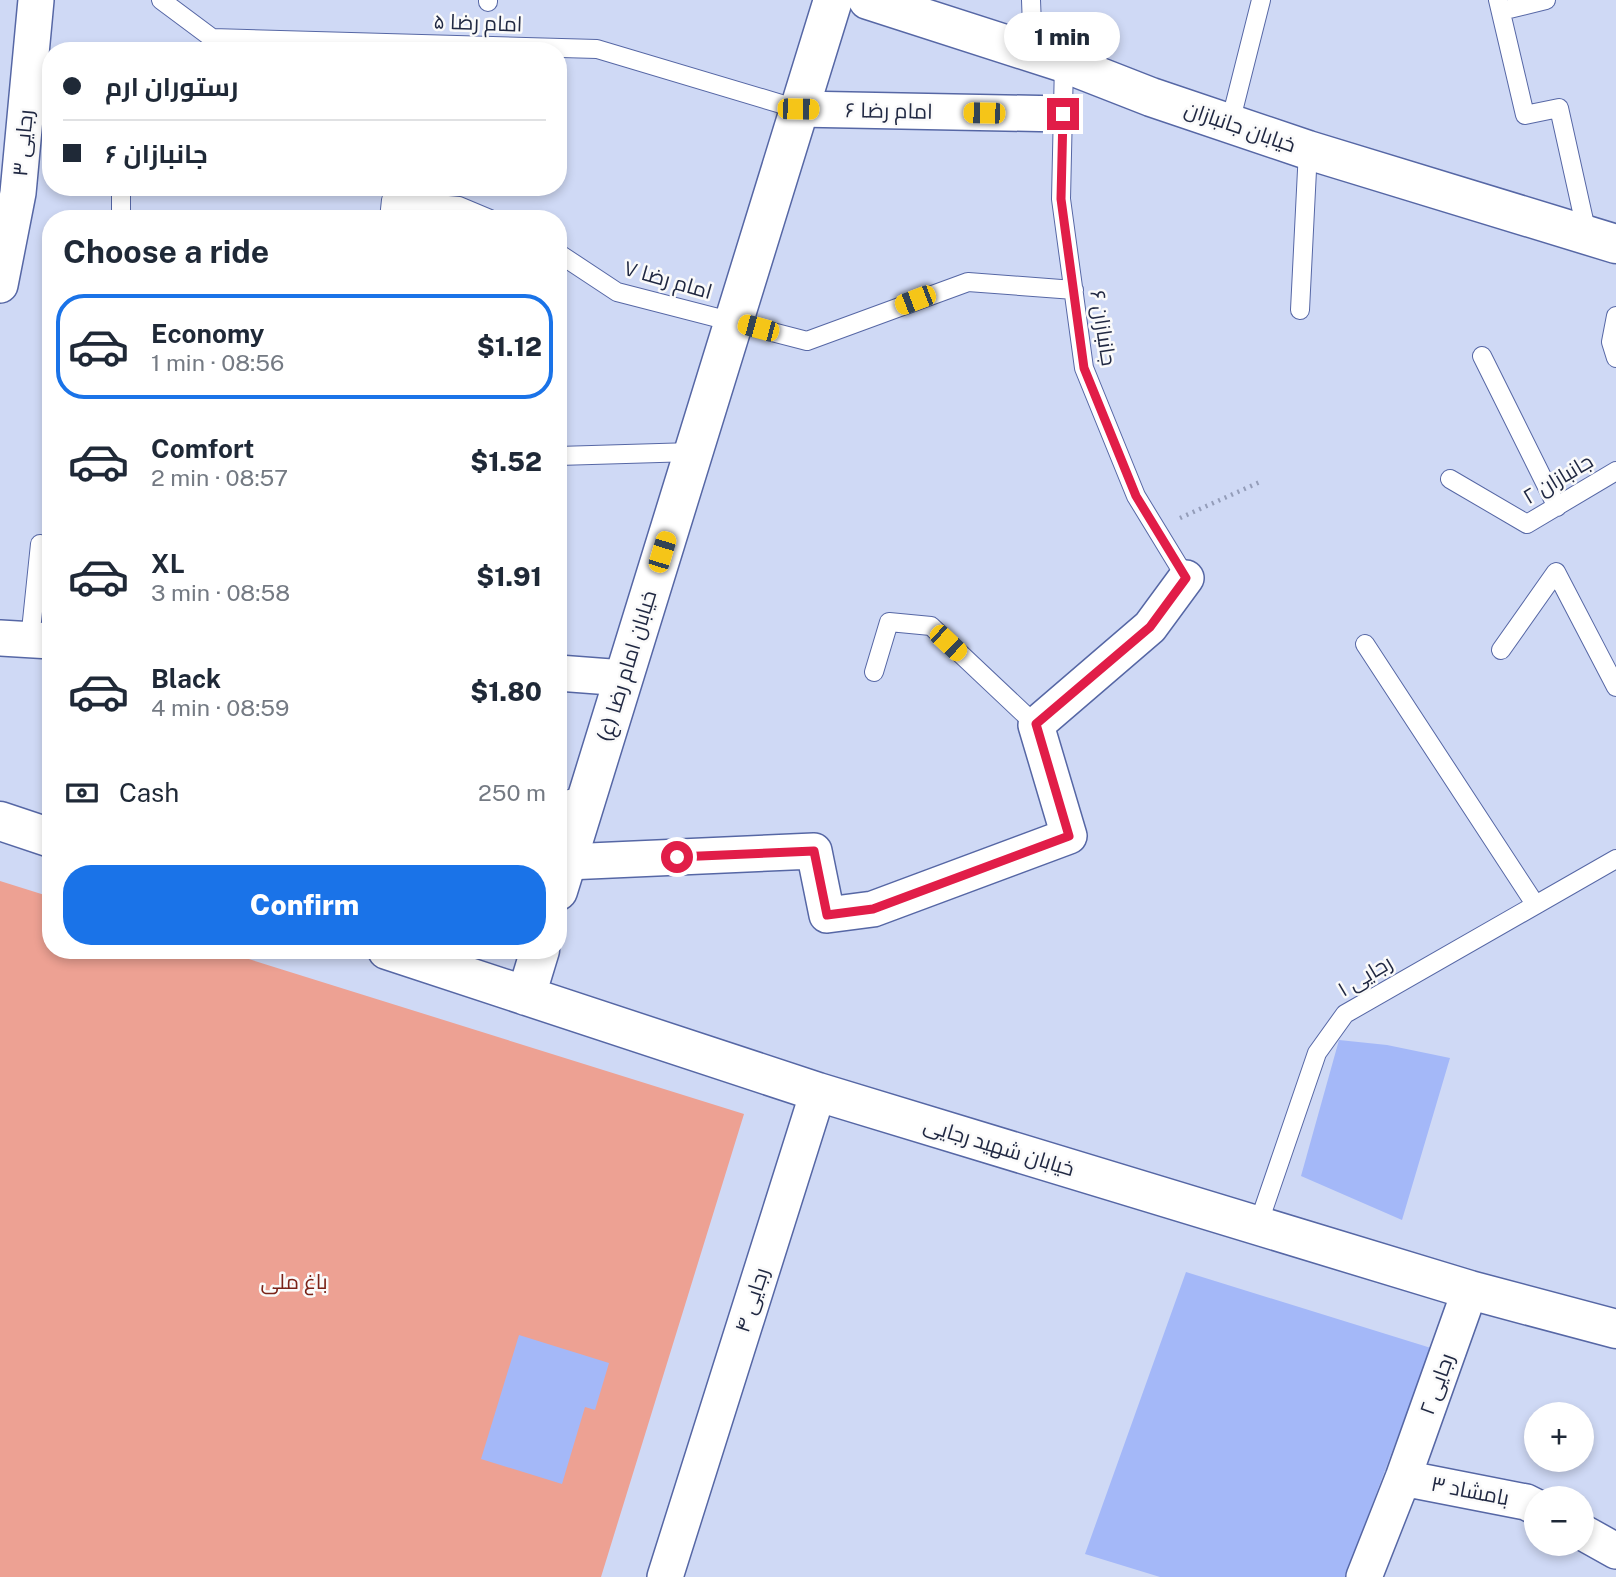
<!DOCTYPE html>
<html lang="en">
<head>
<meta charset="utf-8">
<style>
	body { margin:0; font-family:"Public Sans",Cairo,sans-serif; background:#f6f6f7; color:#1f2937; height:100vh; display:flex; flex-direction:column; font-size:26px; white-space:nowrap }
	* { box-sizing:border-box; margin:0 }
	p { font-size:23px; color:#747a83 }
	.icon { flex:none; width:38px; height:38px; fill:none; stroke:currentColor; stroke-width:2; stroke-linecap:round; stroke-linejoin:round }
	.map { position:relative; flex:1; overflow:hidden }
	.side { position:absolute; left:42px; top:210px; width:525px; height:749px; display:flex; flex-direction:column; background:#fff; border-radius:28px; box-shadow:0 4px 10px #0003 }
	.side>* { flex:none }
	.banner { position:absolute; left:42px; top:42px; width:525px; height:154px; border-radius:28px; box-shadow:0 4px 10px #0003; display:grid; align-content:center; height:154px; padding:0 21px; background:#fff }
	.fabs { position:absolute; left:1524px; top:1402px; display:grid; gap:14px }
	.fabs a { display:grid; place-items:center; width:70px; height:70px; border-radius:50%; background:#fff; box-shadow:0 4px 10px #0003; font-size:35px }
	.end { position:absolute; width:32px; height:32px; margin:-16px; border:9px solid #e11d48; background:#fff; box-shadow:0 0 0 4px #fff }
	.from { border-radius:50% }
	.bubble { position:absolute; height:49px; border-radius:24px; background:#fff; box-shadow:0 4px 10px #0003; font-size:23px; font-weight:800; line-height:49px; text-align:center }
	.car { position:absolute; width:21px; height:42px; margin:-21px -10px; border-radius:9px; box-shadow:0 0 5px 2px #0007; background:linear-gradient(#f5c518 24%,#345 0 40%,#f5c518 0 76%,#345 0 86%,#f5c518 0) }
	.banner b { display:flex; align-items:center; gap:24px; height:66px; font-size:26px }
	.banner b+b { border-top:2px solid #e0e1e3 }
	.banner i { width:18px; height:18px; background:#1f2937 }
	ul { padding:0; list-style:none }
	li { display:flex; align-items:center; gap:21px; height:105px; margin:0 14px 10px; padding:0 7px; border:4px solid transparent; border-radius:28px }
	li div { flex:1 }
	li b { display:block; font-size:26px }
	li em { font-style:normal; font-weight:800 }
	li.current { border-color:#1a73e8 }
	li>.icon { width:63px; height:63px; stroke-width:1.5 }
	h2 { padding:0 21px; font-size:32px; line-height:84px }
	.pay { display:flex; align-items:center; gap:18px; height:77px; padding:0 21px; font-size:26px }
	.pay p { margin-inline-start:auto }
	.action { display:flex; gap:14px; margin-top:auto; padding:14px 21px }
	.action a { flex:1; height:80px; border-radius:28px; background:#1a73e8; color:#fff; font-size:28px; font-weight:800; line-height:80px; text-align:center }
	.map>svg:first-child { display:block }
	.green { fill:#eda193 }
	.building { fill:#a4b8f8 }
	.lines { fill:none; stroke-linecap:round; stroke-linejoin:round }
	.service-casing { stroke:#5667a5; stroke-width:20 }
	.minor-casing { stroke:#5667a5; stroke-width:38 }
	.tertiary-casing { stroke:#5667a5; stroke-width:41 }
	.path { stroke:#949db9; stroke-width:4.5; stroke-dasharray:2 5; stroke-linecap:butt }
	.service { stroke:#fff; stroke-width:18 }
	.minor { stroke:#fff; stroke-width:35 }
	.tertiary { stroke:#fff; stroke-width:38 }
	.route { stroke:#e11d48; stroke-width:9 }
	.labels { text-anchor:middle; stroke-width:5; stroke-linejoin:round; paint-order:stroke }
	.street-label { font-size:21px; fill:#202842; stroke:#fafafa }
	.park-label { font-size:21px; fill:#7a2217; stroke:#fafafa }
</style>
</head>
<body>
<div class="map">
<svg width="1616" height="1577" viewBox="0 0 1616 1577">
	<rect width="100%" height="100%" fill="#cfd9f5"/>
	<!-- green -->
	<path class="green" d="M0,881L51,897V950H220L744,1114L601,1577H0Z"/>
	<!-- building -->
	<path class="building" d="M1339,1040L1387,1045L1450,1058L1402,1220L1301,1176Z
		M1186,1272L1431,1348L1345,1577H1160L1085,1554Z
		M519,1335L609,1363L595,1410L585,1407L562,1484L481,1459Z"/>
	<g class="lines">
		<defs>
			<path id="service" d="M161,0L212,38L597,49L798,109
				M1031,0L1033,52
				M1498,0L1525,115L1559,108L1587,234
				M488,2V0
				M1501,11L1546,0
				M1064,63L1061,199L1084,368L1136,496L1186,578
				M1230,123L1261,0
				M121,187V219
				M389,219L391,200L459,206L490,219
				M558,253L617,292L807,341L968,282L1074,290
				M1300,310L1308,150
				M1616,316L1611,342L1616,358
				M1482,356L1557,507
				M558,456L693,452
				M1450,479L1527,524L1616,471
				M30,640L40,544
				M1365,644L1535,904
				M1501,650L1556,572L1616,687
				M874,672L889,622L931,626L1036,725
				M558,801L588,796
				M1258,1225L1317,1053L1345,1014L1616,859"/>
			<path id="minor" d="M798,109L1063,114
				M0,285L18,193L36,0
				M0,638L51,641
				M558,673L624,678
				M567,862L814,851L827,915L873,909L1069,836L1036,725L1150,627L1186,578
				M1403,1478L1526,1502L1536,1507
				M1582,1532L1616,1551
				M665,1577L818,1092
				M1364,1577L1403,1478L1470,1290"/>
			<path id="tertiary" d="M868,0L1064,63L1151,97L1308,150L1616,244
				M0,821L51,838
				M558,891L833,0
				M387,950L818,1092L1470,1290L1616,1329
				M526,996L540,950"/>
		</defs>
		<!-- service casing -->
		<use href="#service" class="service-casing"/>
		<!-- minor casing -->
		<use href="#minor" class="minor-casing"/>
		<!-- tertiary casing -->
		<use href="#tertiary" class="tertiary-casing"/>
		<!-- path -->
		<path class="path" d="M1180,518L1262,481"/>
		<!-- service -->
		<use href="#service" class="service"/>
		<!-- minor -->
		<use href="#minor" class="minor"/>
		<!-- tertiary -->
		<use href="#tertiary" class="tertiary"/>
	</g>
	<g class="lines">
		<!-- route -->
		<path class="route" d="M677,857L814,851L827,915L873,909L1069,836L1036,724L1150,627L1186,578L1136,496L1084,368L1061,199L1063,114"/>
	</g>
	<g class="labels">
		<!-- street labels -->
		<g class="street-label">
			<text transform="translate(478 23) rotate(2)" y="7">امام رضا ۵</text>
			<text transform="translate(889 111) rotate(1)" y="7">امام رضا ۶</text>
			<text transform="translate(1240 127) rotate(19)" y="7">خیابان جانبازان</text>
			<text transform="translate(23 143) rotate(-85)" y="7">رجایی ۳</text>
			<text transform="translate(668 280) rotate(16)" y="7">امام رضا ۷</text>
			<text transform="translate(1103 328) rotate(81)" y="7">جانبازان ۶</text>
			<text transform="translate(1558 479) rotate(-31)" y="7">جانبازان ۲</text>
			<text transform="translate(627 666) rotate(-73)" y="7">خیابان امام رضا (ع)</text>
			<text transform="translate(1365 976) rotate(-31)" y="7">رجایی ۱</text>
			<text transform="translate(999 1147) rotate(17)" y="7">خیابان شهید رجایی</text>
			<text transform="translate(752 1300) rotate(-72)" y="7">رجایی ۴</text>
			<text transform="translate(1437 1384) rotate(-70)" y="7">رجایی ۲</text>
			<text transform="translate(1470 1491) rotate(11)" y="7">بامشاد ۳</text>
		</g>
		<!-- park labels -->
		<g class="park-label">
			<text x="294" y="1289">باغ ملی</text>
		</g>
	</g>
</svg>
<div class="fabs">
<a>+</a>
<a>−</a>
</div>
<i class="end from" style="left:677px;top:857px"></i>
<i class="end" style="left:1063px;top:114px"></i>
<div class="bubble" style="left:1004px;top:12px;width:116px">1 min</div>
<i class="car" style="left:798px;top:109px;rotate:91deg"></i>
<i class="car" style="left:984px;top:113px;rotate:271deg"></i>
<i class="car" style="left:915px;top:300px;rotate:249deg"></i>
<i class="car" style="left:758px;top:328px;rotate:285deg"></i>
<i class="car" style="left:662px;top:552px;rotate:17deg"></i>
<i class="car" style="left:948px;top:643px;rotate:133deg"></i>
<div class="banner">
<b><i class="from"></i>رستوران ارم</b>
<b><i></i>جانبازان ۶</b>
</div>
<section class="side">
<h2>Choose a ride</h2>
<ul>
<li class="current"><svg class="icon" aria-label="car" viewBox="0 0 24 24"><path d="M5 17H2v-5l4-1 3-4h7l3 4 3 1v5h-3M9 17h6M6 11h13"/><circle cx="7" cy="17" r="2"/><circle cx="17" cy="17" r="2"/></svg><div><b>Economy</b><p>1 min · 08:56</p></div><em>$1.12</em></li>
<li><svg class="icon" aria-label="car" viewBox="0 0 24 24"><path d="M5 17H2v-5l4-1 3-4h7l3 4 3 1v5h-3M9 17h6M6 11h13"/><circle cx="7" cy="17" r="2"/><circle cx="17" cy="17" r="2"/></svg><div><b>Comfort</b><p>2 min · 08:57</p></div><em>$1.52</em></li>
<li><svg class="icon" aria-label="car" viewBox="0 0 24 24"><path d="M5 17H2v-5l4-1 3-4h7l3 4 3 1v5h-3M9 17h6M6 11h13"/><circle cx="7" cy="17" r="2"/><circle cx="17" cy="17" r="2"/></svg><div><b>XL</b><p>3 min · 08:58</p></div><em>$1.91</em></li>
<li><svg class="icon" aria-label="car" viewBox="0 0 24 24"><path d="M5 17H2v-5l4-1 3-4h7l3 4 3 1v5h-3M9 17h6M6 11h13"/><circle cx="7" cy="17" r="2"/><circle cx="17" cy="17" r="2"/></svg><div><b>Black</b><p>4 min · 08:59</p></div><em>$1.80</em></li>
</ul>
<div class="pay"><svg class="icon" aria-label="cash" viewBox="0 0 24 24"><path d="M3 7h18v10H3z"/><circle cx="12" cy="12" r="2"/></svg>Cash<p>250 m</p></div>
<div class="action"><a>Confirm</a></div>
</section>
</div>
</body>
</html>
